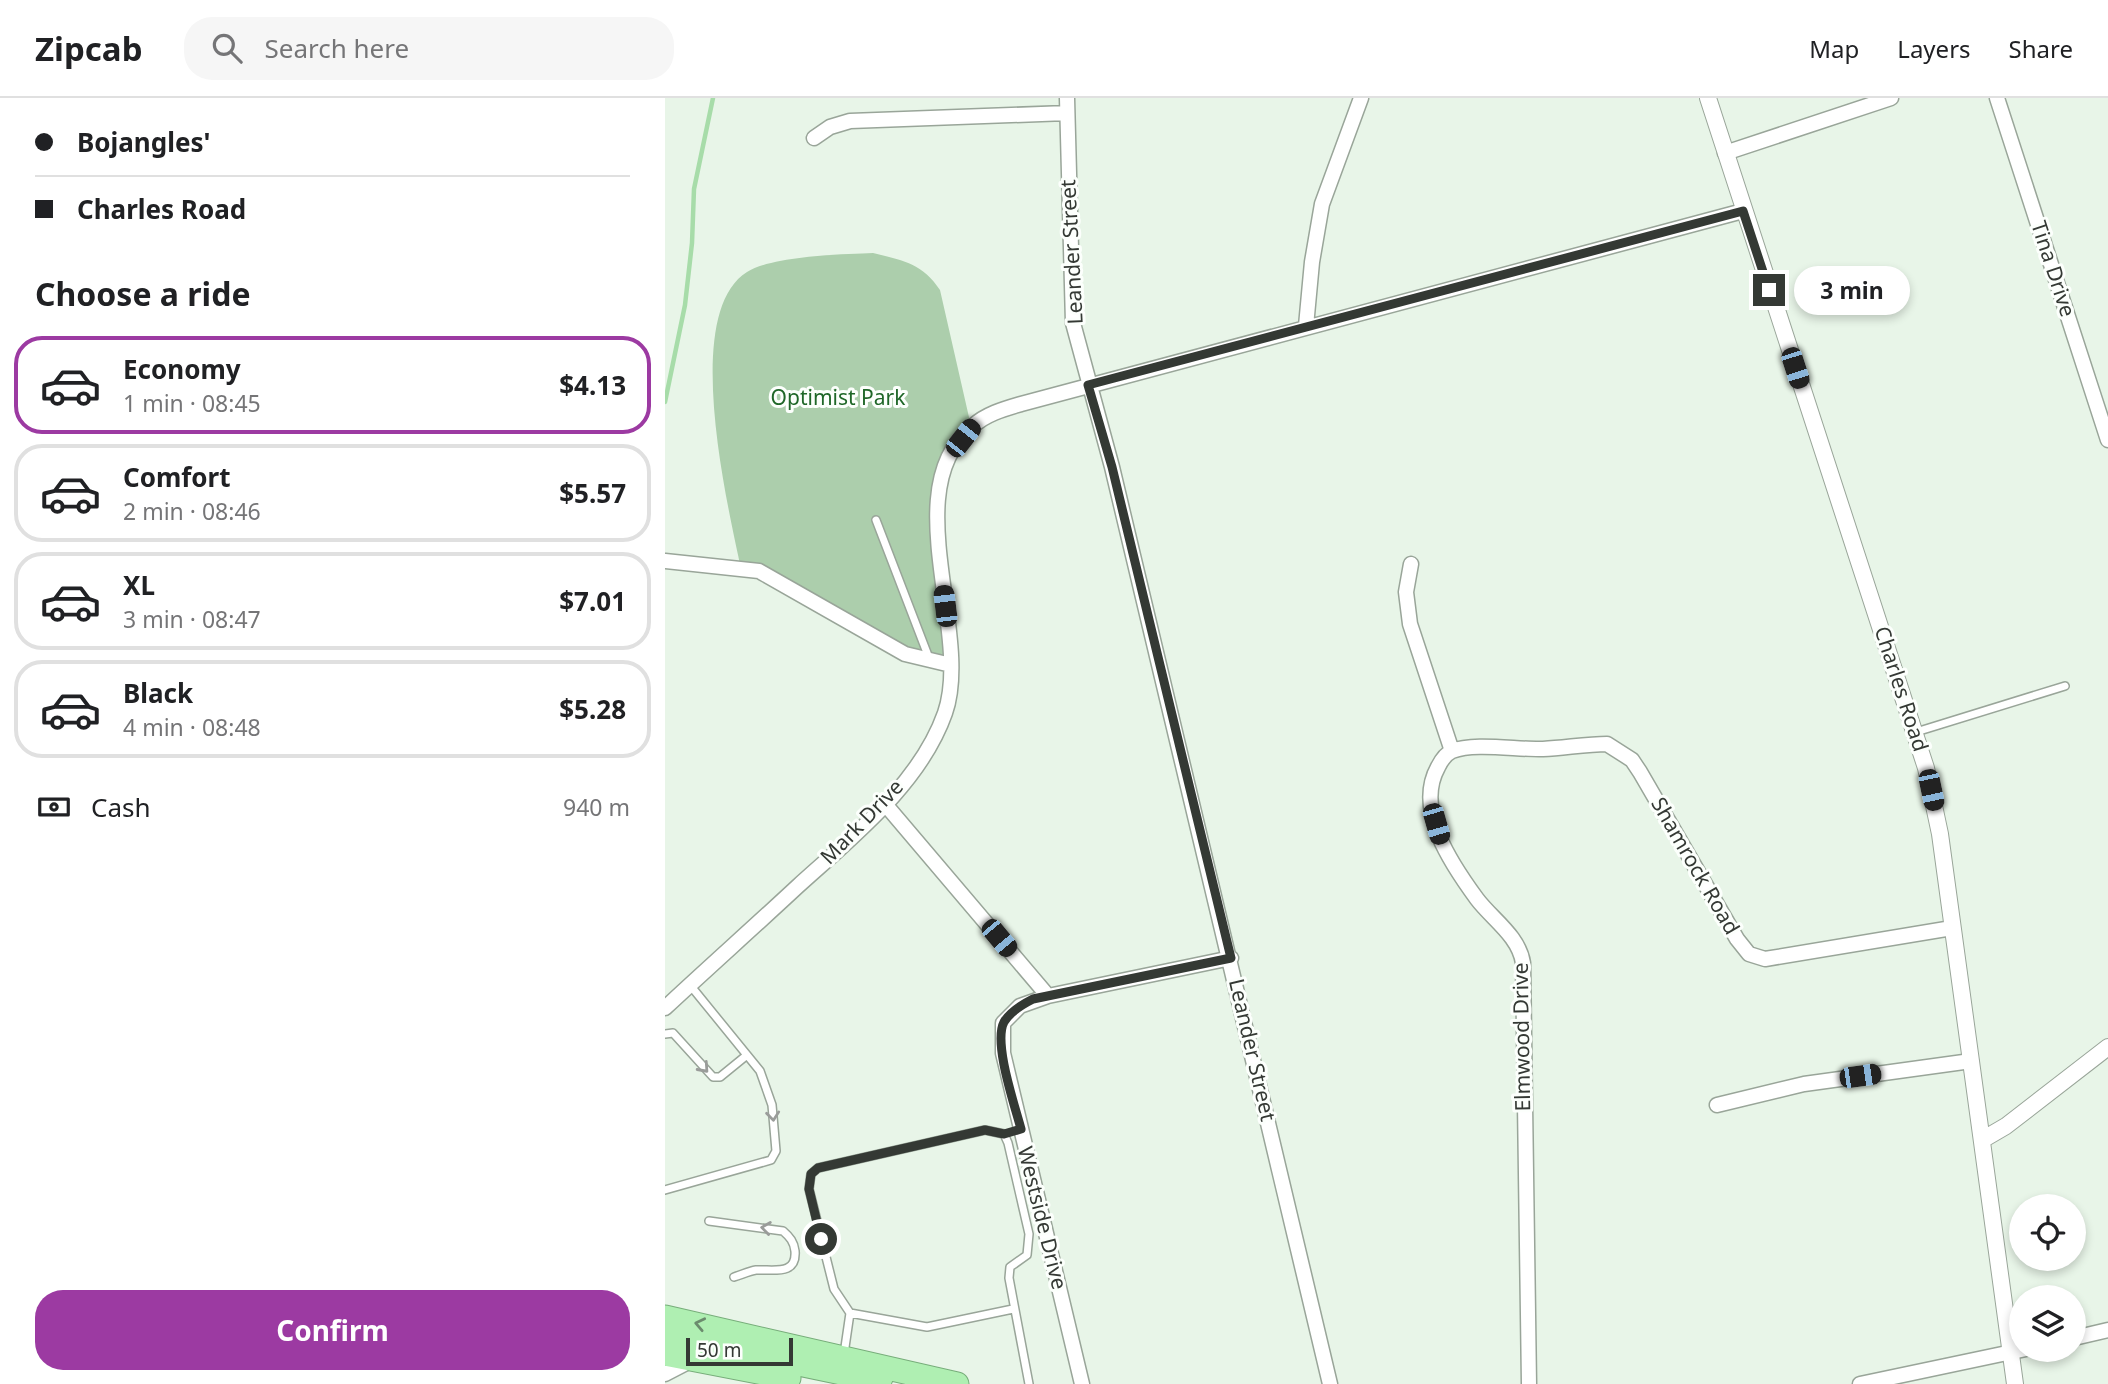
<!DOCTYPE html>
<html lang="en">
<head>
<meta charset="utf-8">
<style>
	body { margin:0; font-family:"Noto Sans",sans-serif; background:#f6f6f6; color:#202124; height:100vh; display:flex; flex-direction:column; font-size:26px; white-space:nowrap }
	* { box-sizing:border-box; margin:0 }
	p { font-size:23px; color:#757577 }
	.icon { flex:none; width:38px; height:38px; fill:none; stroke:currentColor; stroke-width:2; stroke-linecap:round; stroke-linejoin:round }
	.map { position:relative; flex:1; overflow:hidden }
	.side { display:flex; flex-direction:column; background:#fff; width:665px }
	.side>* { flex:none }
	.top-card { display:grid; align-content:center; height:154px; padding:0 35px; background:#fff }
	.fabs { position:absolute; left:1344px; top:1096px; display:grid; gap:14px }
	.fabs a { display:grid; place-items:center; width:77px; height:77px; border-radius:50%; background:#fff; box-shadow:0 4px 10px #0003; font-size:35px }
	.scale { position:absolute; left:21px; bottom:18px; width:107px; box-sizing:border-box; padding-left:7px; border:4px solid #343934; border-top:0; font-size:19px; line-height:24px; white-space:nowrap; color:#343934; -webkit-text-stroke:5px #fcfffc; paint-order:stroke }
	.end { position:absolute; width:32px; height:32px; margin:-16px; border:9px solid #343934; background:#fff; box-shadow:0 0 0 4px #fff }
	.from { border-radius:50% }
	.bubble { position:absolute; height:49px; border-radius:24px; background:#fff; box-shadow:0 4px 10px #0003; font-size:23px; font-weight:700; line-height:49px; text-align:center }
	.car { position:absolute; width:21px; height:42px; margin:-21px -10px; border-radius:9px; box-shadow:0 0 5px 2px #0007; background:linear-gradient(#222 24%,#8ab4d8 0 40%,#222 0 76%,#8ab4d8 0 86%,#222 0) }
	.top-card b { display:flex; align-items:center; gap:24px; height:66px; font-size:26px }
	.top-card b+b { border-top:2px solid #e0e0e0 }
	.top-card i { width:18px; height:18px; background:#202124 }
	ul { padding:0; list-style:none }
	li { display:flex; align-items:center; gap:21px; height:98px; margin:0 14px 10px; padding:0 21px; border:4px solid #e0e0e0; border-radius:28px }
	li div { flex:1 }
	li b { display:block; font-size:26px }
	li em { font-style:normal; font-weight:700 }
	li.active { border-color:#9c3aa2 }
	li>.icon { width:63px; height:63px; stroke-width:1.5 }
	h2 { padding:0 35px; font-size:32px; line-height:84px }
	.pay { display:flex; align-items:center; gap:18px; height:77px; padding:0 35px; font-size:26px }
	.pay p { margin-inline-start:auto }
	.button { display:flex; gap:14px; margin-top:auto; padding:14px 35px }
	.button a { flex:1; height:80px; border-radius:28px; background:#9c3aa2; color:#fff; font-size:28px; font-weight:700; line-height:80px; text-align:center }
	header { display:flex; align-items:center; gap:42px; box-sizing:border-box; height:98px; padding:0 35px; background:#fff; border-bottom:2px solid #e0e0e0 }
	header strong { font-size:33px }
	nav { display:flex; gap:38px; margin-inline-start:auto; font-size:24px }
	.search { width:490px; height:63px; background:#f6f6f6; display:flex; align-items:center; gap:18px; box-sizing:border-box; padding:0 24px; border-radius:28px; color:#757577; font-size:26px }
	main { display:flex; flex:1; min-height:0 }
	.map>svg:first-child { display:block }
	.green { fill:#acceac }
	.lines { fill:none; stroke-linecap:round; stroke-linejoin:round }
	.stream { stroke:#a7dca9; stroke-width:4.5 }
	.service-casing { stroke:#99a599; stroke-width:10 }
	.minor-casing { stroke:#99a599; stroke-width:17 }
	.tertiary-casing { stroke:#99a599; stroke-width:18 }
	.trunk-casing { stroke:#77ad7a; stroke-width:25 }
	.service { stroke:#fff; stroke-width:7 }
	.minor { stroke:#fff; stroke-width:14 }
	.tertiary { stroke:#fff; stroke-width:16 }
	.trunk { stroke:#afefb2; stroke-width:23 }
	.oneway { stroke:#9a9c9a }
	.oneway2 { stroke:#6b8b6d }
	.route { stroke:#343934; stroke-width:9 }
	.labels { text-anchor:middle; stroke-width:6; stroke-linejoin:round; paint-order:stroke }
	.street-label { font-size:21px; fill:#343934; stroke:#fcfffc }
	.park-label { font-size:21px; fill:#1f6728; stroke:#fcfffc }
</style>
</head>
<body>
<header>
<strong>Zipcab</strong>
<div class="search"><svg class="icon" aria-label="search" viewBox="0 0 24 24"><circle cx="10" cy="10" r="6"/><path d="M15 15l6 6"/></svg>Search here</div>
<nav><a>Map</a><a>Layers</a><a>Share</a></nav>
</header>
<main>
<section class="side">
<div class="top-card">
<b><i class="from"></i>Bojangles'</b>
<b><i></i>Charles Road</b>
</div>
<h2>Choose a ride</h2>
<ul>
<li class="active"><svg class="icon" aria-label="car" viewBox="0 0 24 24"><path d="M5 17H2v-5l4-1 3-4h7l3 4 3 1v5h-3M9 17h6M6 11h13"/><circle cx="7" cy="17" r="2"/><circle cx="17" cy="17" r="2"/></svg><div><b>Economy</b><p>1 min · 08:45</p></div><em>$4.13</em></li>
<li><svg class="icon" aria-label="car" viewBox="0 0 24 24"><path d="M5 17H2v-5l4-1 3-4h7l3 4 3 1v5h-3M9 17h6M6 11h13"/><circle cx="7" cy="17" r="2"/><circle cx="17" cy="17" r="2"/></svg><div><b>Comfort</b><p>2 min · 08:46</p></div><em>$5.57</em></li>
<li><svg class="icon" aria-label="car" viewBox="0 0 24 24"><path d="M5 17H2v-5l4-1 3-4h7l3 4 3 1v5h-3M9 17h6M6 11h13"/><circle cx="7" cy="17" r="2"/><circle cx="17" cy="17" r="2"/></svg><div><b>XL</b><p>3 min · 08:47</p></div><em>$7.01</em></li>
<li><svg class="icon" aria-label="car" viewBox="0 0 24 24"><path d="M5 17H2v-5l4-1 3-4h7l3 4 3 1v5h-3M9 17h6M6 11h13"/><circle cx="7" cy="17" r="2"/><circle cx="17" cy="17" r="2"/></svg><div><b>Black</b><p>4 min · 08:48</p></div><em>$5.28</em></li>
</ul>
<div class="pay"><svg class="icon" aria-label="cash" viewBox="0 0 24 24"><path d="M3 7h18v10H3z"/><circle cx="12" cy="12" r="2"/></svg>Cash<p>940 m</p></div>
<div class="button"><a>Confirm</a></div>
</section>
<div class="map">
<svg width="1443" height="1286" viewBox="0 0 1443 1286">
	<rect width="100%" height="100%" fill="#e8f5e8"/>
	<!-- green -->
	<path class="green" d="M208,155C239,163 257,165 275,192L306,328L275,385L286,567L265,564L76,471C63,408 16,215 82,174C107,158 179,156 208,155Z"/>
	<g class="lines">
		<!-- stream -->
		<path class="stream" d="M0,304L20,207L27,145L29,91L48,0"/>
		<defs>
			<path id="service" d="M211,422L264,560
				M1251,634L1400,588
				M0,936L8,935L48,979H55L82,957
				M0,1092L106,1062L111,1053L107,1007L95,973L25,887
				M44,1123L118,1133C125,1139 129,1144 130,1153C132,1178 108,1171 91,1172C84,1173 76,1177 69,1179
				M185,1215L262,1229L348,1211
				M179,1256L185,1215L169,1191L144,1091L146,1076L153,1070L320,1032L339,1036L343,1045L364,1136L362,1157L345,1169L344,1180L364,1286"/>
			<path id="minor" d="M402,0L408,225L447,369L665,1286
				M1332,0L1443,342
				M149,40L165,29L185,23L402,15
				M1060,55L1226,0
				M641,228L647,164L657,106L696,0
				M0,463L94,473L240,556L286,567
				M746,466L741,494L745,526L787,653
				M220,706L383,898L566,860
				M383,898L355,908L338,925V955L417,1286
				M0,910C44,869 89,829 133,788C187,739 255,686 280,615C308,535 230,390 308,328C321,316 339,311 356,306L1078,113
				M1052,1007L1139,986L1306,963
				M1409,1240L1443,1232
				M0,1276L27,1262
				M864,1286L858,865C854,838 827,821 812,801C787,767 749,712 773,669C776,663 780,656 787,653C809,644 853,652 878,651C900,650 921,646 942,646L967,662L975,674L1072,841L1084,856L1100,861L1287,830
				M1195,1286L1361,1251"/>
			<path id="tertiary" d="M1043,0L1261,670L1275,736L1350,1286
				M1317,1042L1341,1028L1443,949"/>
			<path id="trunk" d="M0,1219L292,1286
				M0,1242L14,1241L210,1282L216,1280
				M0,1256L124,1280"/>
		</defs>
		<!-- service casing -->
		<use href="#service" class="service-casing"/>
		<!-- minor casing -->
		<use href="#minor" class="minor-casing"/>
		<!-- tertiary casing -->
		<use href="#tertiary" class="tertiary-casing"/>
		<!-- trunk casing -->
		<use href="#trunk" class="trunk-casing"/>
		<!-- service -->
		<use href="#service" class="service"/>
		<!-- minor -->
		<use href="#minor" class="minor"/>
		<!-- tertiary -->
		<use href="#tertiary" class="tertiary"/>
		<!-- trunk -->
		<use href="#trunk" class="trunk"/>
	</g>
	<!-- one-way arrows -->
	<defs><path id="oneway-chevron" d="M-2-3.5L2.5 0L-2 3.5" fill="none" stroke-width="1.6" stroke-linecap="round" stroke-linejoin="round" transform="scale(1.75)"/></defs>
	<g class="oneway">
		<use href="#oneway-chevron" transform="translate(39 970) rotate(48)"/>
		<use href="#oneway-chevron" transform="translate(108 1018) rotate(84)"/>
		<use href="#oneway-chevron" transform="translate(101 1130) rotate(-172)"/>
	</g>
	<use class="oneway2" href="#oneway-chevron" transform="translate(35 1226) rotate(-168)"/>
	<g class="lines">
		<!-- route -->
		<path class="route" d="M156,1141L144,1091L146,1076L153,1070L320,1032L339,1036L356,1031C350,1008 328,945 339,924C345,914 358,906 368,901L566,860L447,369L423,287L1078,113L1104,192"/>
	</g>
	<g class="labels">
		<!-- street labels -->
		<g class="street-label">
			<text transform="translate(407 154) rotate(-93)" y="7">Leander Street</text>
			<text transform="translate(1388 171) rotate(72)" y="7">Tina Drive</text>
			<text transform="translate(1236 591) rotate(72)" y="7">Charles Road</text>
			<text transform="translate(197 724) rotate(-46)" y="7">Mark Drive</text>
			<text transform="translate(1030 768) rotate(60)" y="7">Shamrock Road</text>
			<text transform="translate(857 939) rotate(-91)" y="7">Elmwood Drive</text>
			<text transform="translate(587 952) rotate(77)" y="7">Leander Street</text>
			<text transform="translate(377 1120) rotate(76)" y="7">Westside Drive</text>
		</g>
		<!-- park labels -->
		<g class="park-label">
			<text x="173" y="307">Optimist Park</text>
		</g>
	</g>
</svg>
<div class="fabs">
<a><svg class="icon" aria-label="locate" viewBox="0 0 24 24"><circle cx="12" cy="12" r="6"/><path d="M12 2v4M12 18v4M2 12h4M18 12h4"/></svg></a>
<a><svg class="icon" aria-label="layers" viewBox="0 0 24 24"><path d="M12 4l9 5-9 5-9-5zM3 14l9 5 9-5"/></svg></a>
</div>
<div class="scale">50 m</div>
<i class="end from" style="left:156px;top:1141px"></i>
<i class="end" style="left:1104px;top:192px"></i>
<div class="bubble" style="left:1129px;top:168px;width:116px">3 min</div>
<i class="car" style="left:1130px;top:270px;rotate:162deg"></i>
<i class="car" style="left:298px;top:340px;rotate:38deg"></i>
<i class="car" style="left:280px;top:508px;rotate:353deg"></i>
<i class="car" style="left:1266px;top:692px;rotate:168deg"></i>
<i class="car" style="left:771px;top:726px;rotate:164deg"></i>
<i class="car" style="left:334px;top:840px;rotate:140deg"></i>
<i class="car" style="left:1195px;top:978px;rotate:82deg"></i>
</div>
</main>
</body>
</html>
